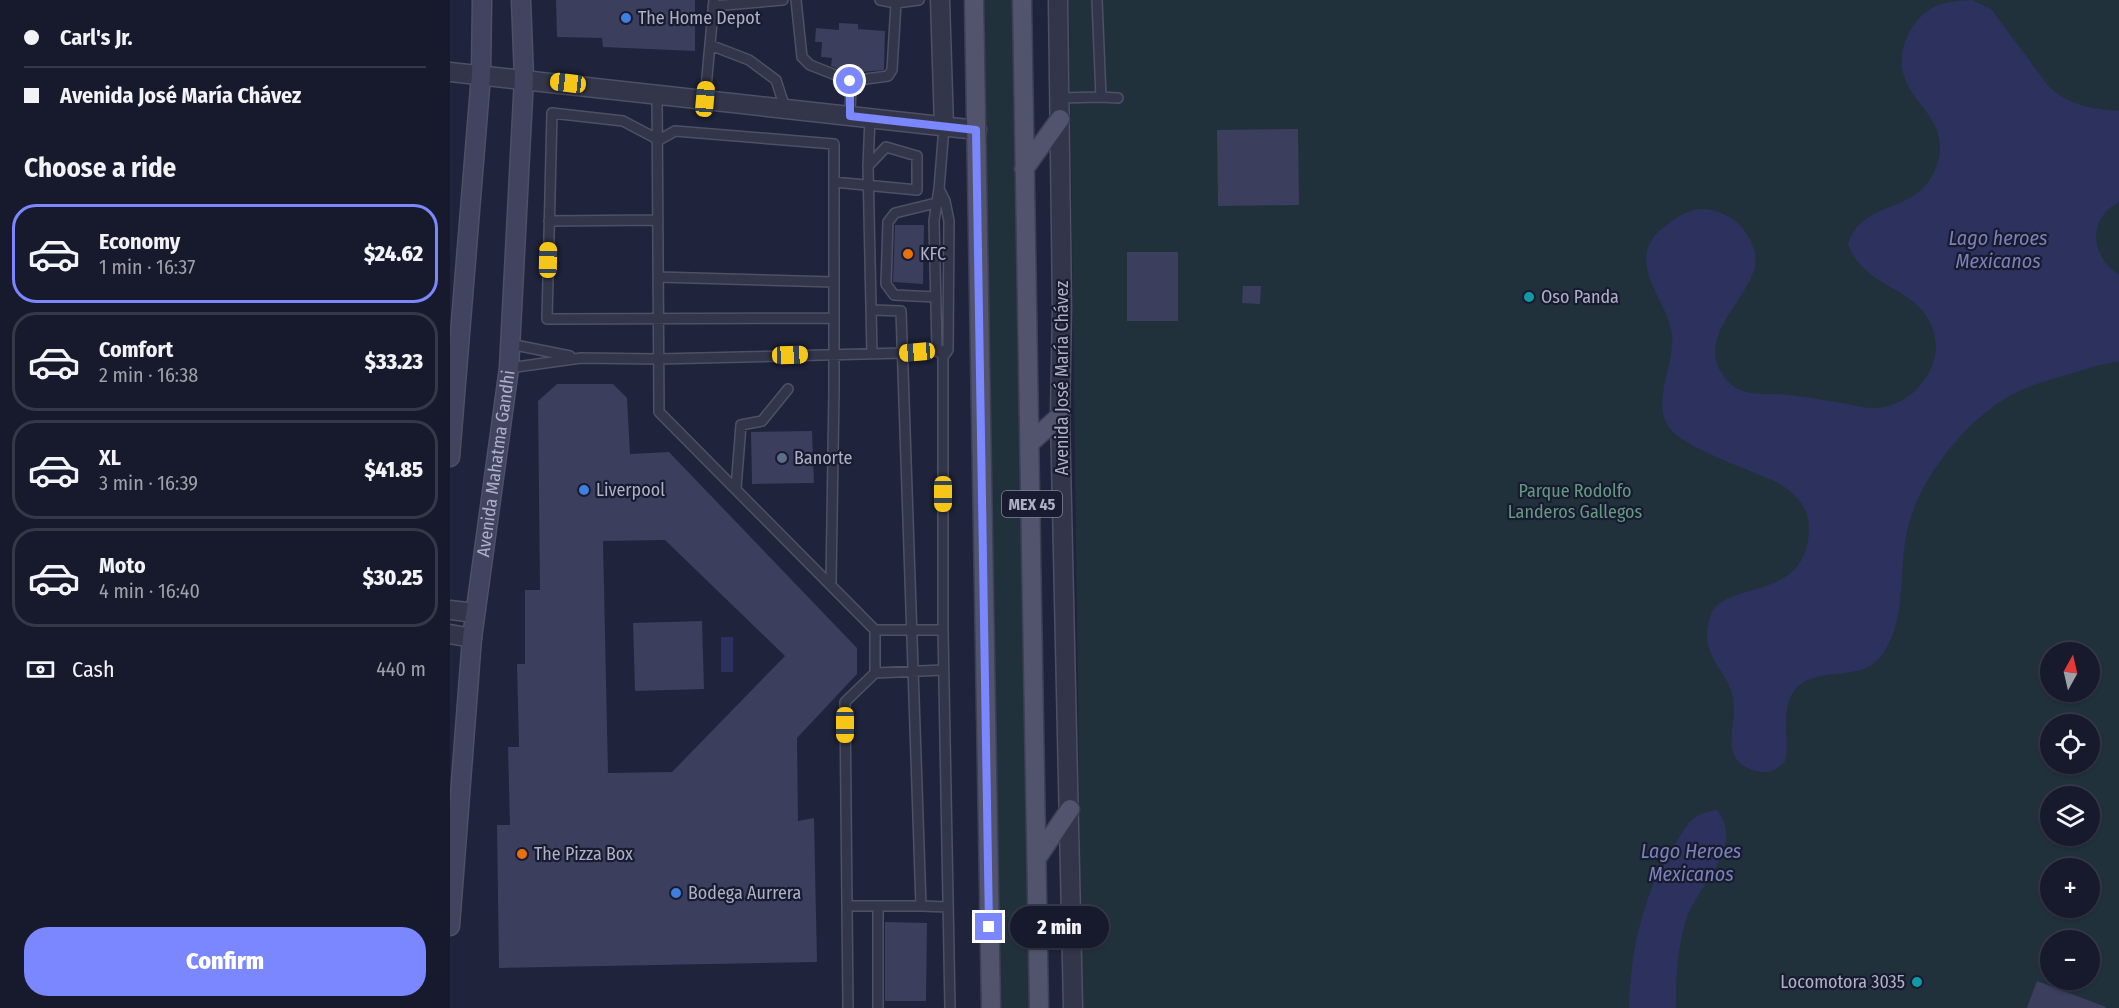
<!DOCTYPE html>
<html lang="en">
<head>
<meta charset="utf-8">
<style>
	body { margin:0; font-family:"Fira Sans Condensed",sans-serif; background:#202334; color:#f1f3f6; height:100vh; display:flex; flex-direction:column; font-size:22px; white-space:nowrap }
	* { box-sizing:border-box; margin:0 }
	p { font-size:20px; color:#9ea1a9 }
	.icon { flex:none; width:33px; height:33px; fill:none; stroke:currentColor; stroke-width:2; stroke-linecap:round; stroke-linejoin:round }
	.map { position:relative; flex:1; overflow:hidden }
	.sheet { display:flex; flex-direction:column; background:#171a2c; width:450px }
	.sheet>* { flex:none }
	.top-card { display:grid; align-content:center; height:132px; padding:0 24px; background:#171a2c }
	.needle { width:39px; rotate:8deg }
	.buttons { position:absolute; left:1590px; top:642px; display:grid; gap:12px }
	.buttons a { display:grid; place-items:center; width:60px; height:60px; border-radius:50%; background:#171a2c; box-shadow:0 2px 4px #0004,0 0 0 2px #363848; font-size:30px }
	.end { position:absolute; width:27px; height:27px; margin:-14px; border:8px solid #7b87ff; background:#fff; box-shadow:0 0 0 3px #fff }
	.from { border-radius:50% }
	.bubble { position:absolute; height:42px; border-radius:21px; background:#171a2c; box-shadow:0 2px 4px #0004,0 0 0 2px #363848; font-size:20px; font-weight:800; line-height:42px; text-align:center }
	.car { position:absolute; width:18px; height:36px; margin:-18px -9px; border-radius:8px; box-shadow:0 0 4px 2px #0007; background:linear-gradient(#f5c518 24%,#345 0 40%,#f5c518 0 76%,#345 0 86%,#f5c518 0) }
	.top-card b { display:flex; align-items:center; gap:21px; height:57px; font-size:22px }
	.top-card b+b { border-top:2px solid #363848 }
	.top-card i { width:15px; height:15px; background:#f1f3f6 }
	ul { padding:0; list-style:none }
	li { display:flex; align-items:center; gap:18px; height:99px; margin:0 12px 9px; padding:0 12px; border:3px solid #363848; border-radius:24px }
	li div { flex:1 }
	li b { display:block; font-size:22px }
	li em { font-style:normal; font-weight:800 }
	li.active { border-color:#7b87ff }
	li>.icon { width:54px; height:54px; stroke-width:1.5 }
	h2 { padding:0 24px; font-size:27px; line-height:72px }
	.pay { display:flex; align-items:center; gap:15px; height:66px; padding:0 24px; font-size:22px }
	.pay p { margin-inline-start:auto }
	.primary-button { display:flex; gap:12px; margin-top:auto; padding:12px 24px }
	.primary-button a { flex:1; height:69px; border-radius:24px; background:#7b87ff; color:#fff; font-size:24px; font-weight:800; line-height:69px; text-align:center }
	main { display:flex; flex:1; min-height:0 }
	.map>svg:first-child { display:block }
	.green { fill:#21313c; fill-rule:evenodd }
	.water { fill:#2c325d }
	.building { fill:#3b3e5c; fill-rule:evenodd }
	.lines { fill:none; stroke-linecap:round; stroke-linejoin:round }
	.service-casing { stroke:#4e5066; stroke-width:12 }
	.minor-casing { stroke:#4e5066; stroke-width:21 }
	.tertiary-casing { stroke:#4e5066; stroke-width:21 }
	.secondary-casing { stroke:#4e5066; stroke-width:21 }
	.primary-casing { stroke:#3c3f55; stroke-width:21 }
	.service { stroke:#33364b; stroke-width:9 }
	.minor { stroke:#33364b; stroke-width:18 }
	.tertiary { stroke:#33364b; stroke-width:18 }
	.secondary { stroke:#41435f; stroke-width:18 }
	.primary { stroke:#51546c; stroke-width:18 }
	.route { stroke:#7b87ff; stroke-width:8 }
	.shop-dot { fill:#3f7fe0; stroke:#191b30; stroke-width:2 }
	.food-dot { fill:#e8710a; stroke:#191b30; stroke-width:2 }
	.culture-dot { fill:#0f9aa8; stroke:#191b30; stroke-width:2 }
	.service-dot { fill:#5c6f8a; stroke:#191b30; stroke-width:2 }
	.labels { text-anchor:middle; stroke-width:4.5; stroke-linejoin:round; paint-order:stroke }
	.shield { fill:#191b30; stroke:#81839a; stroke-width:1.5 }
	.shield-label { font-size:16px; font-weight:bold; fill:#aeb0c8 }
	.poi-label { font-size:18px; fill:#aeb0c8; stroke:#191b30; text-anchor:start }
	.street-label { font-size:18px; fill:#aeb0c8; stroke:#191b30 }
	.park-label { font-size:18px; fill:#639b80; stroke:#191b30 }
	.water-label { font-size:20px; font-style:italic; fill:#7a82b7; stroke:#191b30 }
</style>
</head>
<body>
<main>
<section class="sheet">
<div class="top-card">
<b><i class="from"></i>Carl's Jr.</b>
<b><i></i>Avenida José María Chávez</b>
</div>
<h2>Choose a ride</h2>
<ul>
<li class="active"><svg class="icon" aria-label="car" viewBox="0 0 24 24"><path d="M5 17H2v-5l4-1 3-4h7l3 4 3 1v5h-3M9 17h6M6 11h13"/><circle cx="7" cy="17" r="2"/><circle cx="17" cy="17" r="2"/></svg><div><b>Economy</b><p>1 min · 16:37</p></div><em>$24.62</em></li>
<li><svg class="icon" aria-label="car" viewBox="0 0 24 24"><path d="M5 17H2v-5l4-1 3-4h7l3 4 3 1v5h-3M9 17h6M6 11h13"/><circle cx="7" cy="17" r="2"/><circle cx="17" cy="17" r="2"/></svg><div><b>Comfort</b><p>2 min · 16:38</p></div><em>$33.23</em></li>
<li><svg class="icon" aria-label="car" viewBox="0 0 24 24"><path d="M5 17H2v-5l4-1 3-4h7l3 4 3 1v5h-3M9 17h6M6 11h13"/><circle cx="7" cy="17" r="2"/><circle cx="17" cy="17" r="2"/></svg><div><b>XL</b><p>3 min · 16:39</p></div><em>$41.85</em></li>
<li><svg class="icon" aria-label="car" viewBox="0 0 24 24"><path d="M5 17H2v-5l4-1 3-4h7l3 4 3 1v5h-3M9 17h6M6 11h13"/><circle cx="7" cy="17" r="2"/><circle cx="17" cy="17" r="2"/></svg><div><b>Moto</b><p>4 min · 16:40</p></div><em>$30.25</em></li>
</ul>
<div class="pay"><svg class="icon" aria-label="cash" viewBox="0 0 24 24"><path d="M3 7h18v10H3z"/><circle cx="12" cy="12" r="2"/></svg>Cash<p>440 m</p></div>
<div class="primary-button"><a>Confirm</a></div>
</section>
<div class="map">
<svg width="1669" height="1008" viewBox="0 0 1669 1008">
	<rect width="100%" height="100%" fill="#1f233b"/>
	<!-- green -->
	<path class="green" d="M534,0H571L585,1008H544Z
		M619,0H1669V1008H632ZM1600,652H1640V692H1600ZM1600,724H1640V764H1600ZM1600,796H1640V836H1600ZM1600,868H1640V908H1600ZM1600,940H1640V980H1600Z"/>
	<!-- water -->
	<path class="water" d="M1522,0L1541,9L1599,87C1623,107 1639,108 1669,111V202C1637,219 1640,256 1669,275V362C1651,363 1633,370 1616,375C1599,380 1581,385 1565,393C1521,415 1474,472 1460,520C1446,564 1460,618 1431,656C1410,685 1362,662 1342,694C1331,712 1340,741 1335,761C1327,770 1319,774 1307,771C1265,761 1289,725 1283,697C1275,665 1248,656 1260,617C1273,578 1355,605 1359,531C1360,510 1349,497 1333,486C1305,470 1235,450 1219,427C1201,402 1225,365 1222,335C1219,300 1171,261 1214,227C1224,219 1236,211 1249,209C1262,208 1281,215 1290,225C1299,236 1310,254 1304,270C1294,302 1248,338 1272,374C1284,392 1298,394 1319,394C1345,394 1371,400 1398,404C1407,406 1418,409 1427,408C1454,406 1477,385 1484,360C1490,340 1481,318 1468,306C1442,282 1413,281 1398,245C1412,195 1476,219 1489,157C1496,119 1464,107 1454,76C1445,51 1462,17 1486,6C1498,1 1510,1 1522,0Z
		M271,637H283V672H271Z
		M1267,810C1296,846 1247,886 1236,920C1227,948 1226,979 1226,1008H1179C1181,950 1192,895 1224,846C1237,825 1241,813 1267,810Z"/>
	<!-- building -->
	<path class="building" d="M106,0H245V51L153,47L152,38L107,37Z
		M389,23L408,24V29L435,31L434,70L400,73L381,66L382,58L371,57L372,42H365L366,28L389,30Z
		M848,129L849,205L768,206L767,130Z
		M445,225H474L473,284L443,282Z
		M677,252H728V321H677Z
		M793,286H811L810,304L792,303Z
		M107,384H163L177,398L180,454L219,452L407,648V674L347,738L348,821L364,818L367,962L49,968L47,825H60L58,747H69L67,664H75V590H90L88,401ZM215,540L335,656L222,772L158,773L153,541Z
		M362,431L364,483L302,484L301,432Z
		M252,621L254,689L185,691L183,623Z
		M435,922L477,923L476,1001H435Z
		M1587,981L1656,1007L1655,1008H1577Z"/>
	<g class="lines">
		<defs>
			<path id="service" d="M346,0L352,57L360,65L401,81
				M430,0L446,3L445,0
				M263,6L333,0
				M260,45L299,60L326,80L335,108
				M207,93L209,412L425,630V673
				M651,97L668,98
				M609,98L651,97L647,0
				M255,99L264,0
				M400,116L401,81L438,76L442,70L446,3L469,0
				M420,118L418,166L422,354
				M384,182L467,190V156L436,147L418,166
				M489,189L495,201L499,221L498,350L493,357V630L500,1008
				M99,221L208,220
				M208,277L384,282
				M486,297L444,295L436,284L438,222L445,213L490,202
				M60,344L120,356
				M490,353L487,350L484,221L489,189L494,127
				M59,368L131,358L208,359L454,353L498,350
				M286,488L291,425L312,421L338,389
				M381,583L384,390V144L225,131L209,140L173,121L102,113L97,319L384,318
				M425,630H493
				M397,906H471L451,311L422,310
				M428,906V1008
				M471,906L498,907
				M398,1008L395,702L425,673L493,670"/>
			<path id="minor" d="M490,0L494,127
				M0,72L527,130"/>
			<path id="tertiary" d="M608,0L612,309L610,416L623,1008
				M0,610L25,613
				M0,634L22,638"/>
			<g id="secondary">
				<path d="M0,457L31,75L32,0"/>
				<path id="s1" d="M0,926L22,638L59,368L74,78L71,0"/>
			</g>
			<path id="primary" d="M524,0L541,1008
				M572,0C576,336 584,672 589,1008
				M574,169L610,119
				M581,442L610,416
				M587,858L620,809"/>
		</defs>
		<!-- service casing -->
		<use href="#service" class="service-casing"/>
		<!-- minor casing -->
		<use href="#minor" class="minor-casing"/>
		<!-- tertiary casing -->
		<use href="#tertiary" class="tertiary-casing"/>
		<!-- secondary casing -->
		<use href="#secondary" class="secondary-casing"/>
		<!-- primary casing -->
		<use href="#primary" class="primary-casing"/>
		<!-- service -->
		<use href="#service" class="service"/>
		<!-- minor -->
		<use href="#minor" class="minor"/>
		<!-- tertiary -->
		<use href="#tertiary" class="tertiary"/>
		<!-- secondary -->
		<use href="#secondary" class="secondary"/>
		<!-- primary -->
		<use href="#primary" class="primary"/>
	</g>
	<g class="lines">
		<!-- route -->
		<path class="route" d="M400,81V116L526,130L539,927"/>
	</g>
	<!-- markers -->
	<g class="shop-dot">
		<circle cx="176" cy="18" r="6"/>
		<circle cx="134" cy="490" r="6"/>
		<circle cx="226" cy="893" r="6"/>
	</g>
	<g class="food-dot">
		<circle cx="458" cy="254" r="6"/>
		<circle cx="72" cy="854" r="6"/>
	</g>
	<g class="culture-dot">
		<circle cx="1079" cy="297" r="6"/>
		<circle cx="1467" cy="982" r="6"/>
	</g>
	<circle class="service-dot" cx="332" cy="458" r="6"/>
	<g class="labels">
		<!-- shield labels -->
		<rect class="shield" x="552" y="491" width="60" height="26" rx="4.5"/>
		<g class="shield-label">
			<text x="582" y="510">MEX 45</text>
		</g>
		<!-- poi labels -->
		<g class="poi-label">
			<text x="188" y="24">The Home Depot</text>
			<text x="470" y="260">KFC</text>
			<text x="1091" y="303">Oso Panda</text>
			<text x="344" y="464">Banorte</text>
			<text x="146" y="496">Liverpool</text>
			<text x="84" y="860">The Pizza Box</text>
			<text x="238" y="899">Bodega Aurrera</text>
			<text x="1455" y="988" text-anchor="end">Locomotora 3035</text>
		</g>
		<!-- street labels -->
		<g class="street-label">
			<text transform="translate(612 378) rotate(-90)" y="6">Avenida José María Chávez</text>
			<text dy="6" stroke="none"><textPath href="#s1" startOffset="465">Avenida Mahatma Gandhi</textPath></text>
		</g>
		<!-- park labels -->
		<g class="park-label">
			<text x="1125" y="497">Parque Rodolfo<tspan x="1125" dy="21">Landeros Gallegos</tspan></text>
		</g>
		<!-- water labels -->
		<g class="water-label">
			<text x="1548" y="245">Lago heroes<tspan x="1548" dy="23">Mexicanos</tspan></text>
			<text x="1241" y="858">Lago Heroes<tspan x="1241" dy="23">Mexicanos</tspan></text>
		</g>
	</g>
</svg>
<div class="buttons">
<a><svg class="needle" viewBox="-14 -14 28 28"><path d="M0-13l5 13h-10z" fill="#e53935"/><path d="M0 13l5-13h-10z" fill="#9ea1a9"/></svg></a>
<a><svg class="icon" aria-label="locate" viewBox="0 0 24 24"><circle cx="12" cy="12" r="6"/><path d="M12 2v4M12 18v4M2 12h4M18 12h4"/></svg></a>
<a><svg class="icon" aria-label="layers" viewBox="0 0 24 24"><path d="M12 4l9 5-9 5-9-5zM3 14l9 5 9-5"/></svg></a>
<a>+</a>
<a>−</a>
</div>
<i class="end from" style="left:400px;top:81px"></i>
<i class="end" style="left:539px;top:927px"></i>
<div class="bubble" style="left:560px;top:906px;width:99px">2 min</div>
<i class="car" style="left:118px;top:83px;rotate:277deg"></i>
<i class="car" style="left:255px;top:99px;rotate:5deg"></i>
<i class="car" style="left:98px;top:260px;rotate:1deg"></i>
<i class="car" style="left:467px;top:352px;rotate:265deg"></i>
<i class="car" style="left:340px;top:355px;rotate:88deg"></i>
<i class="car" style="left:493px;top:494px;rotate:180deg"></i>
<i class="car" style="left:395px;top:725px;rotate:180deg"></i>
</div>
</main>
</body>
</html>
